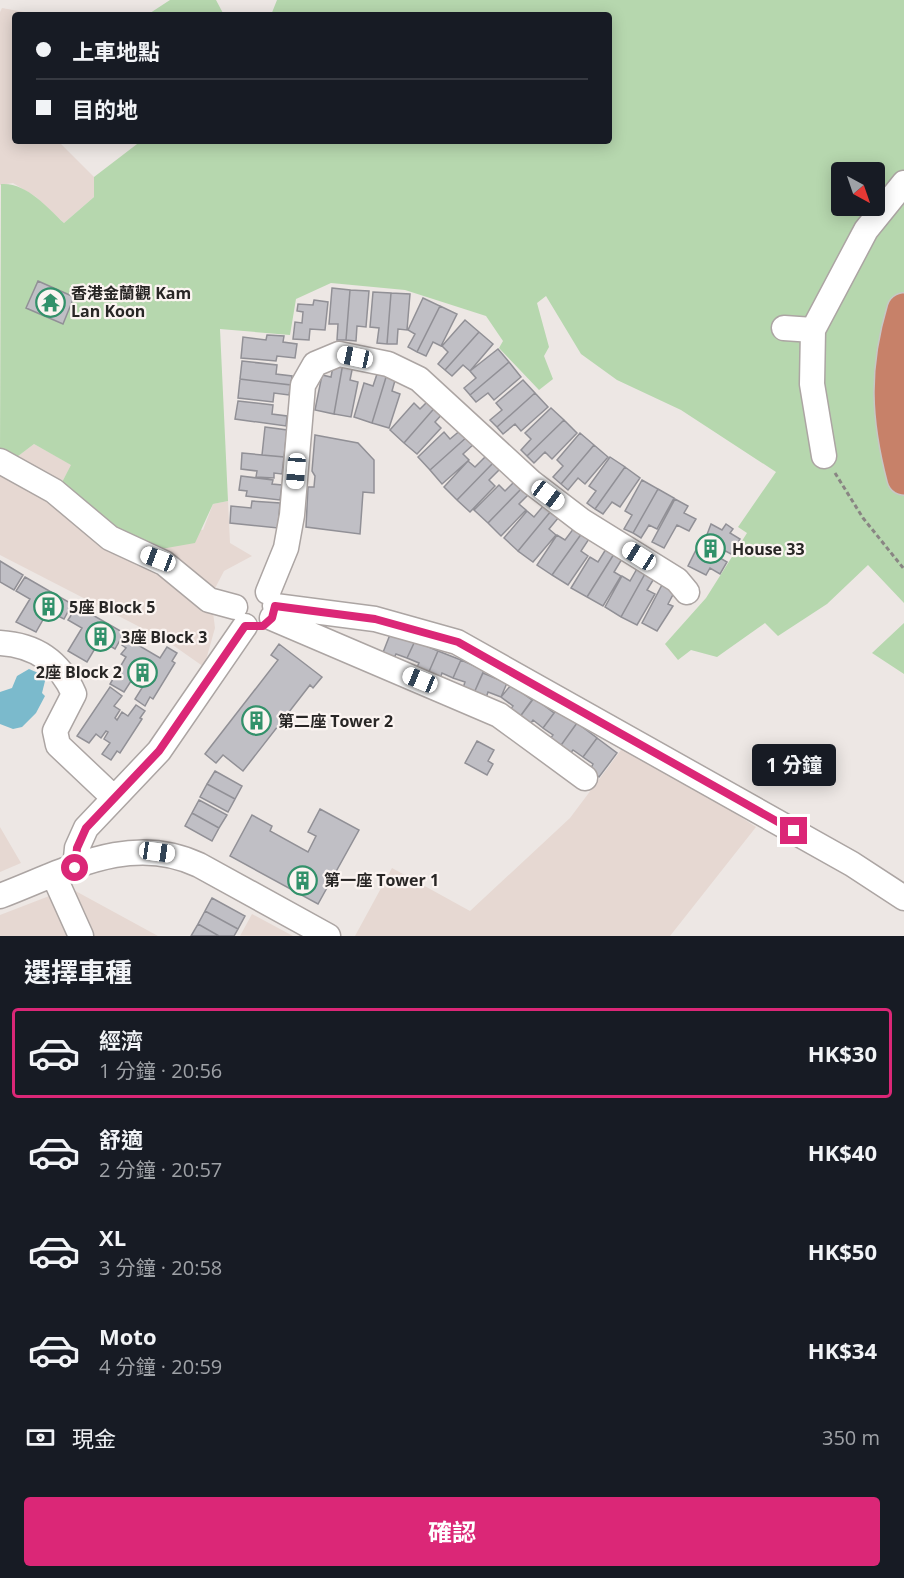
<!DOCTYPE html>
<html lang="zh-TW">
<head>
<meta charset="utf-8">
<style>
	body { margin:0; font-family:"Open Sans","Noto Sans TC",sans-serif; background:#20242c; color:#f1f3f6; height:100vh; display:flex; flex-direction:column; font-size:22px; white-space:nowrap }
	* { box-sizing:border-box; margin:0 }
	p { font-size:20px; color:#9ea1a6 }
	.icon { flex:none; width:33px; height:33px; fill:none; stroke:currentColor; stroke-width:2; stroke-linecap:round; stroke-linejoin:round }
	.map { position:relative; height:936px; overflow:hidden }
	.drawer { display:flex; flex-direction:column; background:#171b24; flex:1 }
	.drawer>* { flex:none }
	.hud { position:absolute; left:12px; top:12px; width:600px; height:132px; border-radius:6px; box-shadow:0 3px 15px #0003; display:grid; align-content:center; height:132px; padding:0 24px; background:#171b24 }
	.needle { width:39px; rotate:140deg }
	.fabs { position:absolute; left:831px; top:162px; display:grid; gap:12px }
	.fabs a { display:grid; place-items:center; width:54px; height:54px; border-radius:6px; background:#171b24; box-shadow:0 3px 15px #0003; font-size:30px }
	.end { position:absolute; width:27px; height:27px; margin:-14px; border:8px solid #db2777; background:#fff; box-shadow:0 0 0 3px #fff }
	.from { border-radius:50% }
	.bubble { position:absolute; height:42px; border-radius:6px; background:#171b24; box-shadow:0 3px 15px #0003; font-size:20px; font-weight:700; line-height:42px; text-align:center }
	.car { position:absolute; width:18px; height:36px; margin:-18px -9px; border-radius:8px; box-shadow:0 0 4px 2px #0007; background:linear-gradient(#fff 24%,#345 0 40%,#fff 0 76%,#345 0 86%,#fff 0) }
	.hud b { display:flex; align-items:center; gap:21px; height:57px; font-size:22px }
	.hud b+b { border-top:2px solid #363941 }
	.hud i { width:15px; height:15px; background:#f1f3f6 }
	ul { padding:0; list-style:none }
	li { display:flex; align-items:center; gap:18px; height:90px; margin:0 12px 9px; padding:0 12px; border:3px solid transparent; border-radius:6px }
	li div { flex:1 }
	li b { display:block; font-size:22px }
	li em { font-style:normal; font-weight:700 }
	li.current { border-color:#db2777 }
	li>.icon { width:54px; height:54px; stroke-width:1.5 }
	h2 { padding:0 24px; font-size:27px; line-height:72px }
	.pay { display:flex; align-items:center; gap:15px; height:66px; padding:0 24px; font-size:22px }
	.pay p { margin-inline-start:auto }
	.cta { display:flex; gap:12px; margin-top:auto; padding:12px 24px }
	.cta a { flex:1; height:69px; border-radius:6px; background:#db2777; color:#fff; font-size:24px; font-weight:700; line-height:69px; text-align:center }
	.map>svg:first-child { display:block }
	.built { fill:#e6d8d2 }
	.green { fill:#b6d7ae; fill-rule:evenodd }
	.water { fill:#7bbacc }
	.building { fill:#c0bfc5; stroke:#919096; stroke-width:1.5 }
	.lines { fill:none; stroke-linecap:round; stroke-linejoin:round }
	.minor-casing { stroke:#aca5a3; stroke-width:27 }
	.highway-casing { stroke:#c7c7c6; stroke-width:36 }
	.path { stroke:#898583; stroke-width:3; stroke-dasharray:4.5 3; stroke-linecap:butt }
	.minor { stroke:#fff; stroke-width:24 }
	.highway { stroke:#c78169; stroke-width:33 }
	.route { stroke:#db2777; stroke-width:8 }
	.labels { text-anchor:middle; stroke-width:4.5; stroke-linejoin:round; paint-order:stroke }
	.poi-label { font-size:16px; font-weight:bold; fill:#282625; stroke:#fbf4f1; text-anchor:start }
</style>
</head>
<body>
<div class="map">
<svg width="904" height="936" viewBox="0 0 904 936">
	<rect width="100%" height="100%" fill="#ede7e4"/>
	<!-- built -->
	<path class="built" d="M2,8L41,15H15V141H58L94,177V197L64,223L36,197L13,183L0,185V12Z
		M34,444L72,465L60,485L203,530L213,504L228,501L230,543L252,556L224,571L211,596L215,628L204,667L167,641L0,555V454L13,460Z
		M627,742L756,827L670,936H355L392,868L470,911L570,818Z
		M0,827L21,863L0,872Z
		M70,888L158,936H0V915Z
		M252,914L293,936H240Z"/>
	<!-- green -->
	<path class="green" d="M170,0H216L224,15H147Z
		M277,0H904V292L886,329L904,472V603L868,565L827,604L778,636L765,623L717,657L691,650L678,660L665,644L706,598L747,533L738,527L776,472L681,410L617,380L581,354L546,296L537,303L549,347L544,356L553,379L539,390L499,348L503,341L486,316L405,290L331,283L296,299L290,335L220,329L228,501L213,504L195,543L161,549L120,529L60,486L71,465L34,444L13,460L0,454L1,184C26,182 47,207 64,223L94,197V177L141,141H609V15H271ZM842,172H874V206H842ZM39,282L74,297L63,324Z
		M904,623V674L872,653Z"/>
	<!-- water -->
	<path class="water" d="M29,669L43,675L45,681L42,693L45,696L36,713L22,727L13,729L0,724V692L12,688L17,676Z"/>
	<!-- building -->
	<path class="building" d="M38,281L74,297L63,324L26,308Z
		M332,288L350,290L346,340H337L338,324H329Z
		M350,290L369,291L366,327L357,326L356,341L346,340Z
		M373,292L391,293L387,344L377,343L379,328L370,327Z
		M391,293L410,294L407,330L398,329L397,344H387Z
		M423,298L440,306L417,352L408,347L415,334L408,330Z
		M314,300L328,302L325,330L310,329L309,340L293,339L295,322L302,323L303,312L297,311L298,304L313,305Z
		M440,306L457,314L441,346L433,342L426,356L417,352Z
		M465,320L479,332L445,370L438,364L448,352L442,346Z
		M479,332L493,344L470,371L463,365L452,376L445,370Z
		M267,335L284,336L283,342L297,344L295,358L277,356L276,361L241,358L243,337L266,340Z
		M498,349L509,362L470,395L464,388L476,378L470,371Z
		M242,361L277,365L276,374L292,376L291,385L240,379Z
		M334,361L343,363L334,414L315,410L322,375L331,377Z
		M509,362L521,377L494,400L488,393L476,402L470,395Z
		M343,363L353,365L350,380L358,382L351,417L334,414Z
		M378,371L387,374L372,423L354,417L364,383L373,386Z
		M387,374L396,377L392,391L400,394L389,428L372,423Z
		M240,379L291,385L289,395L274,393L273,402L238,398Z
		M523,380L535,393L497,427L490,420L502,410L496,403Z
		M535,393L548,407L521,431L515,424L503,434L497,427Z
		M431,398L438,404L404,443L390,430L414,403L420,409Z
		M238,401L273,405L272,414L287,416L286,426L235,419Z
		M438,404L445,411L435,422L441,428L417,454L404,443Z
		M551,408L564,420L527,456L521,450L531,439L525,433Z
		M564,420L577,433L552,459L545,452L534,463L527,456Z
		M265,427L287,430L284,457L262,455Z
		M462,429L468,436L430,470L418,457L444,432L450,439Z
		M580,433L594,445L561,484L553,477L563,466L557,460Z
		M315,435L358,443L374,460V493L363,492L360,534L306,527L308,487H314L315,476L312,471Z
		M468,436L475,443L463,454L469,460L442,484L430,470Z
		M594,445L608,457L585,484L578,478L568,490L561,484Z
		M242,453L284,457L282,474L274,473V478L256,477L257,471L241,469Z
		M486,456L493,463L457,500L444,487L468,461L475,467Z
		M610,457L625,467L595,509L587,503L596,491L589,486Z
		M493,463L500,469L489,480L495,486L470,512L457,500Z
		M625,467L640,478L620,507L612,502L603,514L595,509Z
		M241,476L273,480L272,484L282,485L280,500L246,496L247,491L239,490Z
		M516,480L523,487L488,523L474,510L499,485L505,491Z
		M642,480L658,489L633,533L624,529L632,515L625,511Z
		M523,487L530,493L519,504L526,510L501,536L488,523Z
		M658,489L674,498L657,529L649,525L641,538L633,533Z
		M675,499L688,506L684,513L696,519L689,531L677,525L664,548L652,542Z
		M252,501L280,503L278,528L230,523L231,506L251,508Z
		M544,505L551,511L518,551L504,538L527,511L534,517Z
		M551,511L559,517L549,529L556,535L533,562L518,551Z
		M711,524L722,530L726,524L733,529L730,533L740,539L731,554L720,548L715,555L727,562L720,574L710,568L706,575L688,566L696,550L700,553Z
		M574,528L582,533L552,575L537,565L557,535L565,540Z
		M582,533L589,539L581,551L588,556L568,585L552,575Z
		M606,549L614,554L587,597L571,588L590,557L598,562Z
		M614,554L622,559L614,572L621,576L603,606L587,597Z
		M0,561L23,575L14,590L0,582Z
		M638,567L646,572L621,617L605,607L622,576L630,581Z
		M646,572L655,577L647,590L655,594L637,625L621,617Z
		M25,577L72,604L64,619L48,611L36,632L16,622L30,599L16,591Z
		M663,583L676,589L668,604L673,606L657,631L642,623Z
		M77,606L124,633L115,649L100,640L87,662L68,651L82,628L68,620Z
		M391,632L415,641L407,658L396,654L393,660L382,655Z
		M126,638L160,658L167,647L177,653L172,661L175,663L153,699L150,697L145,706L135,699L142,688L131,681L124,692L110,684L126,657L121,654L126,648L122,645Z
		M415,641L438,651L428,674L416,669L419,663L407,658Z
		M279,644L322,677L313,688L310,685L243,771L223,755L216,763L205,754L278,660L271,655Z
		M438,651L461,660L453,678L442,673L440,679L428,674Z
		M461,660L484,670L474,693L463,688L465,682L453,678Z
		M483,673L507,683L501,697L488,692L486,698L474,693Z
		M511,685L532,700L519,718L509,711L513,706L501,697Z
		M110,687L122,696L114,706L120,710L115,718L117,720L122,712L128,716L136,705L145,711L140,718L142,719L120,753L117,751L111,760L102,754L110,743L104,739L108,732L106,731L101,738L96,734L89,743L77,736Z
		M534,698L554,713L543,728L533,720L529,726L519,718Z
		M557,709L577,723L559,748L549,740L553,735L543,728Z
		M577,723L597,738L583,757L573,750L569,755L559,748Z
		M597,738L617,753L599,777L590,770L593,764L583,757Z
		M477,741L494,750L488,761L493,764L487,775L465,763Z
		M215,771L242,786L235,799L207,784Z
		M207,784L235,799L228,812L200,797Z
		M199,800L227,815L219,828L192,813Z
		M320,809L359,830L318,904L230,856L252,815L272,826L270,831L308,852L316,836L308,832Z
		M192,813L219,828L212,841L185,826Z
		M212,898L245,916L238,929L205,911Z
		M205,911L238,929L234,936H219L198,924Z
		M198,924L219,936H191Z"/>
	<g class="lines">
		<defs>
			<path id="minor" d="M784,328L813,330L866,230L904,183
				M813,330L812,384L824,456
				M0,461L54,491L110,538L164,563L209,600L235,607
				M268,592L286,548L292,515L303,385L315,364L339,354L388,364L419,379L531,482L582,521L677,580L687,592
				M275,606L375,619L457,642L852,864L904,898
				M272,618L499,715L585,778
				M0,643C35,645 60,662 74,694L55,731L58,745L114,798
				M75,868L77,848L86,828L159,751L245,626
				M54,876L81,936
				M0,896C66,871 130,832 199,865L328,936"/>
			<path id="highway" d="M904,310C886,370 888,417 904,478"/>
		</defs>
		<!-- minor casing -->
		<use href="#minor" class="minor-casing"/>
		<!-- highway casing -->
		<use href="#highway" class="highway-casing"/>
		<!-- path -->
		<path class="path" d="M835,473L863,518L904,569"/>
		<!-- minor -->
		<use href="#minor" class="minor"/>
		<!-- highway -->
		<use href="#highway" class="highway"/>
	</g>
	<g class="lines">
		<!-- route -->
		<path class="route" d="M75,868L77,848L86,828L159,751L245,626H263L272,618L275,606L375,619L458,642L794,831"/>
	</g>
	<!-- icons -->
	<defs>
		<symbol id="temple-ring" viewBox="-11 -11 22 22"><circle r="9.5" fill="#fbf4f1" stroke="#32916a" stroke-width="1.5"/><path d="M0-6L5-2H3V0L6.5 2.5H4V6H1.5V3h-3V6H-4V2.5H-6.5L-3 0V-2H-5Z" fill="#32916a"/></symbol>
		<symbol id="building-ring" viewBox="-11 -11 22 22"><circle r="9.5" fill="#fbf4f1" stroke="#32916a" stroke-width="1.5"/><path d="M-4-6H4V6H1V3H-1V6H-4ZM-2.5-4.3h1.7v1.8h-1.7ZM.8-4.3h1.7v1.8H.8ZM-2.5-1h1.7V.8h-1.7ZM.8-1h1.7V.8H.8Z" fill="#32916a"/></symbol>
	</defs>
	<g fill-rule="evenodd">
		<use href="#temple-ring" x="34" y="286" width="33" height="33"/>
		<use href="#building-ring" x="694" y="532" width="33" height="33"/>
		<use href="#building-ring" x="32" y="590" width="33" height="33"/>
		<use href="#building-ring" x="84" y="620" width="33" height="33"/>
		<use href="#building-ring" x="126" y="656" width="33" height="33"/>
		<use href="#building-ring" x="240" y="704" width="33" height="33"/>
		<use href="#building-ring" x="286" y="864" width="33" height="33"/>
	</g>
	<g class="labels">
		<!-- poi labels -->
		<g class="poi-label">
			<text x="71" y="299">香港金蘭觀 Kam<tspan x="71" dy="18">Lan Koon</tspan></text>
			<text x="732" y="555">House 33</text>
			<text x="69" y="613">5座 Block 5</text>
			<text x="121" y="643">3座 Block 3</text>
			<text x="122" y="678" text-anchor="end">2座 Block 2</text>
			<text x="278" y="727">第二座 Tower 2</text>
			<text x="324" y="886">第一座 Tower 1</text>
		</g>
	</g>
</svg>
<div class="fabs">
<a><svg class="needle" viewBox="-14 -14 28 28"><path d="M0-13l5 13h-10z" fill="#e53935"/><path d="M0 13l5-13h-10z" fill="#9ea1a6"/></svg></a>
</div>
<i class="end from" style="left:75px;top:868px"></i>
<i class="end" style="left:794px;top:831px"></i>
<div class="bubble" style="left:752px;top:744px;width:84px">1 分鐘</div>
<i class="car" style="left:355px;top:357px;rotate:282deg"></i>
<i class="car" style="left:296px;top:471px;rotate:185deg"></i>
<i class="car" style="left:548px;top:495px;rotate:127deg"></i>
<i class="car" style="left:639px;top:556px;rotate:302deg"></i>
<i class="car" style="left:158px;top:559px;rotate:291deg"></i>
<i class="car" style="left:420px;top:680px;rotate:292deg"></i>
<i class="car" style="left:157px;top:852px;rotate:98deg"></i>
<div class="hud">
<b><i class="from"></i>上車地點</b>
<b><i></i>目的地</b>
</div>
</div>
<section class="drawer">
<h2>選擇車種</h2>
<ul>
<li class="current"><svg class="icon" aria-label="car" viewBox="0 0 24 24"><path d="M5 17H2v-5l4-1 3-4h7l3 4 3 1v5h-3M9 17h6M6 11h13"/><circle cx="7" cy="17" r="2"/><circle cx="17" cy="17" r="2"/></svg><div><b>經濟</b><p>1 分鐘 · 20:56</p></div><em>HK$30</em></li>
<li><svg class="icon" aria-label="car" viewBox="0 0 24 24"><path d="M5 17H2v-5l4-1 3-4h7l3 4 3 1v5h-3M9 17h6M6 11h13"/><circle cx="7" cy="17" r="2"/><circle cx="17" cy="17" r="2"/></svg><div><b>舒適</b><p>2 分鐘 · 20:57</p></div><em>HK$40</em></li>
<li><svg class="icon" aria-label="car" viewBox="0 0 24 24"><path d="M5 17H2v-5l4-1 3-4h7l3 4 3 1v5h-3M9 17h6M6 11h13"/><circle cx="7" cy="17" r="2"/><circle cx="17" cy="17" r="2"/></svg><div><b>XL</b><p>3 分鐘 · 20:58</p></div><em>HK$50</em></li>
<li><svg class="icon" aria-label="car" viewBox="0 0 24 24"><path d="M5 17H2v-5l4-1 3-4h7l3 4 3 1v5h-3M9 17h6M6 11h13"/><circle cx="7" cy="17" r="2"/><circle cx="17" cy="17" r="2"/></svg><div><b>Moto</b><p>4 分鐘 · 20:59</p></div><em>HK$34</em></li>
</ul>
<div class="pay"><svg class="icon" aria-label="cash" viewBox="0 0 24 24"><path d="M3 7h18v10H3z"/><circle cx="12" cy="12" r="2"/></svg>現金<p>350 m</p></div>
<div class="cta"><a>確認</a></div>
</section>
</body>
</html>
